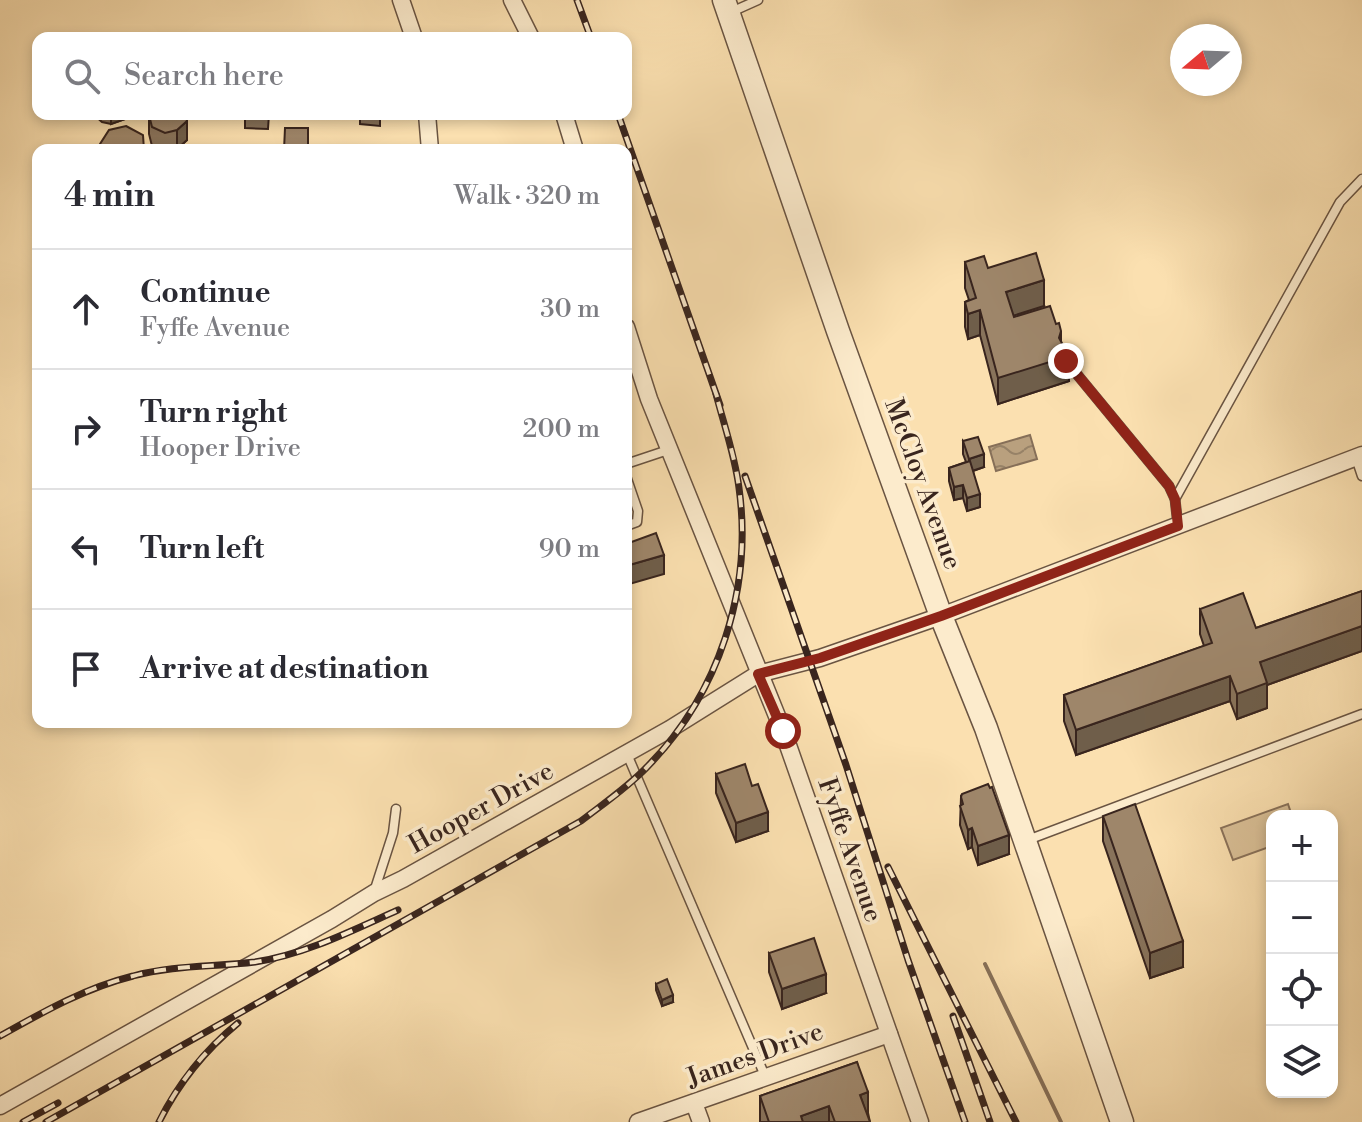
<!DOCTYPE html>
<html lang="en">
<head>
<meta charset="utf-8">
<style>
  :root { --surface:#fff; --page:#f7f7f7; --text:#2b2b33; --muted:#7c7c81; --line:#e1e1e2 }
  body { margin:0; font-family:"Libre Bodoni",serif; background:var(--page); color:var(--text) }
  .controls { position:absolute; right:24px; bottom:24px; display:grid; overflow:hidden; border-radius:16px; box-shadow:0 4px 12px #0003 }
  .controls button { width:72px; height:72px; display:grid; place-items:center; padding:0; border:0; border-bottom:2px solid var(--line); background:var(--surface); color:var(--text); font:40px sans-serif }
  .compass { position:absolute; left:1170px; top:24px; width:72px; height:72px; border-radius:50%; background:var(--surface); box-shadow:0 4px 12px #0003; rotate:251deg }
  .stop { position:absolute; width:24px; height:24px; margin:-18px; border:6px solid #8f2418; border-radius:50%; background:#fff }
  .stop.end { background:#8f2418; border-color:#fff; box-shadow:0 2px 8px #0008 }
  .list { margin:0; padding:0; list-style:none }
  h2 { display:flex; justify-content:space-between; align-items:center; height:104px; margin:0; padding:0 32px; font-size:34px }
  h2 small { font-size:26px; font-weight:400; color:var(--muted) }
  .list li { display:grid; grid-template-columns:52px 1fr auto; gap:24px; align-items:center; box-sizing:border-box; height:120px; padding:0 32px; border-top:2px solid var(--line) }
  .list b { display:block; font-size:30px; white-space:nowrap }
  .list p { margin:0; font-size:26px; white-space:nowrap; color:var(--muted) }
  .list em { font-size:26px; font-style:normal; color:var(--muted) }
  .icon { flex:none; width:44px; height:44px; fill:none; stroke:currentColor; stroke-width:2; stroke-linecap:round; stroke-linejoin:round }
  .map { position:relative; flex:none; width:1362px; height:1122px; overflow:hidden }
  .search { position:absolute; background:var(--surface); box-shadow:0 4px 12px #0003; left:32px; top:32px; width:600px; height:88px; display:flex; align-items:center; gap:20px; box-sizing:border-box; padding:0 28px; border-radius:16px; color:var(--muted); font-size:30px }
  .panel { position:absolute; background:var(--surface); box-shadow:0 4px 12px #0003; left:32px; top:144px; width:600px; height:584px; border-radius:16px }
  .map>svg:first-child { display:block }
</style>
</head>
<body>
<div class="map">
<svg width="1362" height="1122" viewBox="0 0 1362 1122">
  <defs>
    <pattern id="water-waves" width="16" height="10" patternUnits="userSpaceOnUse" patternTransform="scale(2)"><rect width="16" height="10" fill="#b9a07e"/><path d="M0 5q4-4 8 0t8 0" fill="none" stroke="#978267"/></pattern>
  </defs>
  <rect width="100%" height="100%" fill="#fbe0b0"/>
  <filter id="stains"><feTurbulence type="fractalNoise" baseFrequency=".0025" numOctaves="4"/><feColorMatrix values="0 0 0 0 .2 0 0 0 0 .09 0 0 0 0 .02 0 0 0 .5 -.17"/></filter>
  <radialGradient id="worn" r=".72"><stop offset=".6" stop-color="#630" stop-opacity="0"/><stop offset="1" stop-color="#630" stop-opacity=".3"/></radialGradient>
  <path fill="#dac097" stroke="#8a725a" stroke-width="2" d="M1288 804 1292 816H1272V846L1233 860 1221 828Z"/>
  <path fill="url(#water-waves)" stroke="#866f58" stroke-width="2" d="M1030 435 1037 459 996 471 989 447Z"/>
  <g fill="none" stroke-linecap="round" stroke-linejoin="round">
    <path stroke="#866f58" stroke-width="4" d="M985 964 1061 1122"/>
    <g stroke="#6a5442" stroke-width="11">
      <g id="service">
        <path d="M729 13 758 0"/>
        <path d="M1066 361 1169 486 1175 499 1178 526"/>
        <path d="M1356 458 1362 476"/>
        <path d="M626 464 671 449"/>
        <path d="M626 476 638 511 637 522 626 526"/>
        <path d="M1175 499 1340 202 1362 179"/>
        <path d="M627 754 765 1076"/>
        <path d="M1025 841 1362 714"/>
        <path d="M374 892 393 833 396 809"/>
      </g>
    </g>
    <g stroke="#6a5442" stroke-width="19">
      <g id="minor">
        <path d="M401 0 414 38"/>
        <path d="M512 0 531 38"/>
        <path d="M427 114 430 150"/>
        <path d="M564 114 575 150"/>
        <path d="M626 327 649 399 783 731 920 1122"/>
        <path d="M694 1103 701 1122"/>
        <path d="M0 1106 332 919 374 893 403 879 670 729 758 674 820 658 941 616 1362 455"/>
        <path d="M638 1122 889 1034"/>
      </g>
    </g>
    <g stroke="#6a5442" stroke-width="25">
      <path id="tertiary" d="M724 0 838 331 941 616 986 728 1122 1122"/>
    </g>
    <use href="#service" stroke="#fcebcc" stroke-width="8"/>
    <use href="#minor" stroke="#fcebcc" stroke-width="16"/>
    <use href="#tertiary" stroke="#fcebcc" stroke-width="22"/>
    <g stroke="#39251e" stroke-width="7">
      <g id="rail">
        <path d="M577 0 591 38"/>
        <path d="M618 114 720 405"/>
        <path d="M745 476 846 765 908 960 965 1122"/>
        <path d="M888 867 1016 1122"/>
        <path d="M953 1016 990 1122"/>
        <path d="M0 1036C43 1012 85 988 133 976 173 965 214 967 255 962 306 954 351 931 398 910"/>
        <path d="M23 1122 58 1103"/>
        <path d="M46 1122 581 821C603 804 628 787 647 767 719 694 753 589 739 488 735 456 724 425 716 394"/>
        <path d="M159 1122C179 1082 204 1051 238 1023"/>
      </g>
    </g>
    <use href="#rail" stroke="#fcebcc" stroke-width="4" stroke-dasharray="12" stroke-linecap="butt"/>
  </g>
  <g fill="#88735b" stroke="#39251e" stroke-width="2">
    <path d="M93 114H129L128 118 111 124 102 122Z"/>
    <path d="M185 114 187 140 177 149 174 150H161L152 146 149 134V115Z"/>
    <path d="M245 114H269L268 129 245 128Z"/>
    <path d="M360 114H380V126L360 124Z"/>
    <path d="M965 262 988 268 1044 306 1013 315 1014 317 1061 341 1069 381 998 404 980 335 968 339 965 327V302L969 300 965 288Z"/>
    <path d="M963 441 984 467 973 471 980 507 967 511 963 498 954 500 949 481V468L966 462 963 454Z"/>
    <path d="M1362 591V651L1267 685V708L1237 719 1230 701 1076 755 1064 721V695L1204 646 1200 634V609L1256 628Z"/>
    <path d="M716 774 768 831 736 842 716 793Z"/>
    <path d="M961 797 1009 854 978 865 972 847 968 849 960 825Z"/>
    <path d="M1103 816 1183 967 1150 978 1103 841Z"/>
    <path d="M769 953 826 993 782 1009 769 972Z"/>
    <path d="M656 984 673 1002 662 1006 656 990Z"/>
    <path d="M857 1062 870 1122H760V1096Z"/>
  </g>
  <g fill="#6f5e4a" stroke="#39251e" stroke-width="2">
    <path d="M111 114H129L128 118 111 124Z"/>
    <path d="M187 121V140L177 149V130Z"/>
    <path d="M1044 280V306L1006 318V292Z"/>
    <path d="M980 310V335L968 339V314Z"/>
    <path d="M1061 331V356H1069V381L998 404V378L1059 338Z"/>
    <path d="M984 454V467L969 472V459Z"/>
    <path d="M963 485V498L954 500V487Z"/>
    <path d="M980 494V507L967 511V498Z"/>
    <path d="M664 555V574L626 585V566Z"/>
    <path d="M1362 626V651L1267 685V708L1237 719V694L1260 662Z"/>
    <path d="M1230 676V701L1076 755V730Z"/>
    <path d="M629 702V715L626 716V703Z"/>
    <path d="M768 812V831L736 842V823Z"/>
    <path d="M972 828V847L968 849V830Z"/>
    <path d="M1009 835V854L978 865V846Z"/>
    <path d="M1183 941V967L1150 978V953Z"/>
    <path d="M826 974V993L782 1009V989Z"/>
    <path d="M673 995V1002L662 1006V1000Z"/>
    <path d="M868 1092V1118L860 1095Z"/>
    <path d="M829 1106V1122H801V1116Z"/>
  </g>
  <g fill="#9e866a" stroke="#39251e" stroke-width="2">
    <path d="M152 114H185L187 121 177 130 165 133 152 127 149 115Z"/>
    <path d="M245 114H269L268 116 245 115Z"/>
    <path d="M126 126 143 135 144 150H101L100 144 109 130Z"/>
    <path d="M285 128H308V150H284Z"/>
    <path d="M1036 253 1044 280 1006 292 1014 317 1050 306 1056 324 1059 323 1061 331 1059 338 1069 356 998 378 980 310 968 314 965 302 976 298 965 262 984 256 988 268Z"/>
    <path d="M978 437 984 454 969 459 963 441Z"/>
    <path d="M970 461 980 494 967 498 963 485 954 487 949 468Z"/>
    <path d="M656 533 664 555 626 566V544Z"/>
    <path d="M1362 591V626L1260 662 1267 683 1237 694 1230 676 1076 730 1064 695 1212 643 1200 609 1243 593 1256 628Z"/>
    <path d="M745 764 752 786 758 784 768 812 736 823 716 774Z"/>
    <path d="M988 784 990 788 992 787 1009 835 978 846 972 828 968 830 960 806 963 804 961 797 962 794Z"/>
    <path d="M1135 804 1183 941 1150 953 1103 816Z"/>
    <path d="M814 938 826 974 782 989 769 953Z"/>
    <path d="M667 979 673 995 662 1000 656 984Z"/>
    <path d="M857 1062 868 1092 860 1095 870 1122H835L829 1106 801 1116 803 1122H769L760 1096Z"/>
  </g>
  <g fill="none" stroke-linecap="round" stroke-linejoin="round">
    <path stroke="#8f2418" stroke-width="10" d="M783 731 758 674 820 658 941 616 1178 526 1175 499 1169 486 1066 361"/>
  </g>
  <g text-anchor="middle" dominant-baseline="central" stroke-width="7" stroke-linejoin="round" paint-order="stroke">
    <g font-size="26" fill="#39251e" stroke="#fcebcc">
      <text transform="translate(923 484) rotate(70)">McCloy Avenue</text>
      <text transform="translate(481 808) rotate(-29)">Hooper Drive</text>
      <text transform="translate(850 850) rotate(71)">Fyffe Avenue</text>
      <text transform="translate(755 1055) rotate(-20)">James Drive</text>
    </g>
  </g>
  <rect width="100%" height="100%" filter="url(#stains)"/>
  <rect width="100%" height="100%" fill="url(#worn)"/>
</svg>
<div class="controls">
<button>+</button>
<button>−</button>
<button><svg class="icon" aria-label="locate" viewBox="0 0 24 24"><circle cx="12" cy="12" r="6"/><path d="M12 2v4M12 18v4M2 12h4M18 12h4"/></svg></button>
<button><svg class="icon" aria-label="layers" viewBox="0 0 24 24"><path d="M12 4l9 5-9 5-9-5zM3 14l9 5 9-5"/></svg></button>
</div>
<svg class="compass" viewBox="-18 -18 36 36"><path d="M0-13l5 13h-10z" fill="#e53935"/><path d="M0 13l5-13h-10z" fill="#7c7c81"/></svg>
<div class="stop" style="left:783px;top:731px"></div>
<div class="stop end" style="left:1066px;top:361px"></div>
<div class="search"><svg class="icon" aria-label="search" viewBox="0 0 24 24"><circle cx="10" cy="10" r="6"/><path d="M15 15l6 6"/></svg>Search here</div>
<section class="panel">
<h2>4 min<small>Walk · 320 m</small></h2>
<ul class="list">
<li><svg class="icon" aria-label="ahead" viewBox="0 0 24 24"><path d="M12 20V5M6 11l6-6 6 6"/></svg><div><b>Continue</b><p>Fyffe Avenue</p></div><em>30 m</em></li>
<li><svg class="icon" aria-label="right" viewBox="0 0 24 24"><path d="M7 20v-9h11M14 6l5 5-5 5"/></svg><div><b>Turn right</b><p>Hooper Drive</p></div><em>200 m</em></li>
<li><svg class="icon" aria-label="left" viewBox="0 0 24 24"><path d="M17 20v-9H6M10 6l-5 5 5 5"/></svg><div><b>Turn left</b></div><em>90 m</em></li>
<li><svg class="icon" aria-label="arrive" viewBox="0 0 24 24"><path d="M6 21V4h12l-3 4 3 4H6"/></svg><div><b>Arrive at destination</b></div></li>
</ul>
</section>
</div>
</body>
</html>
